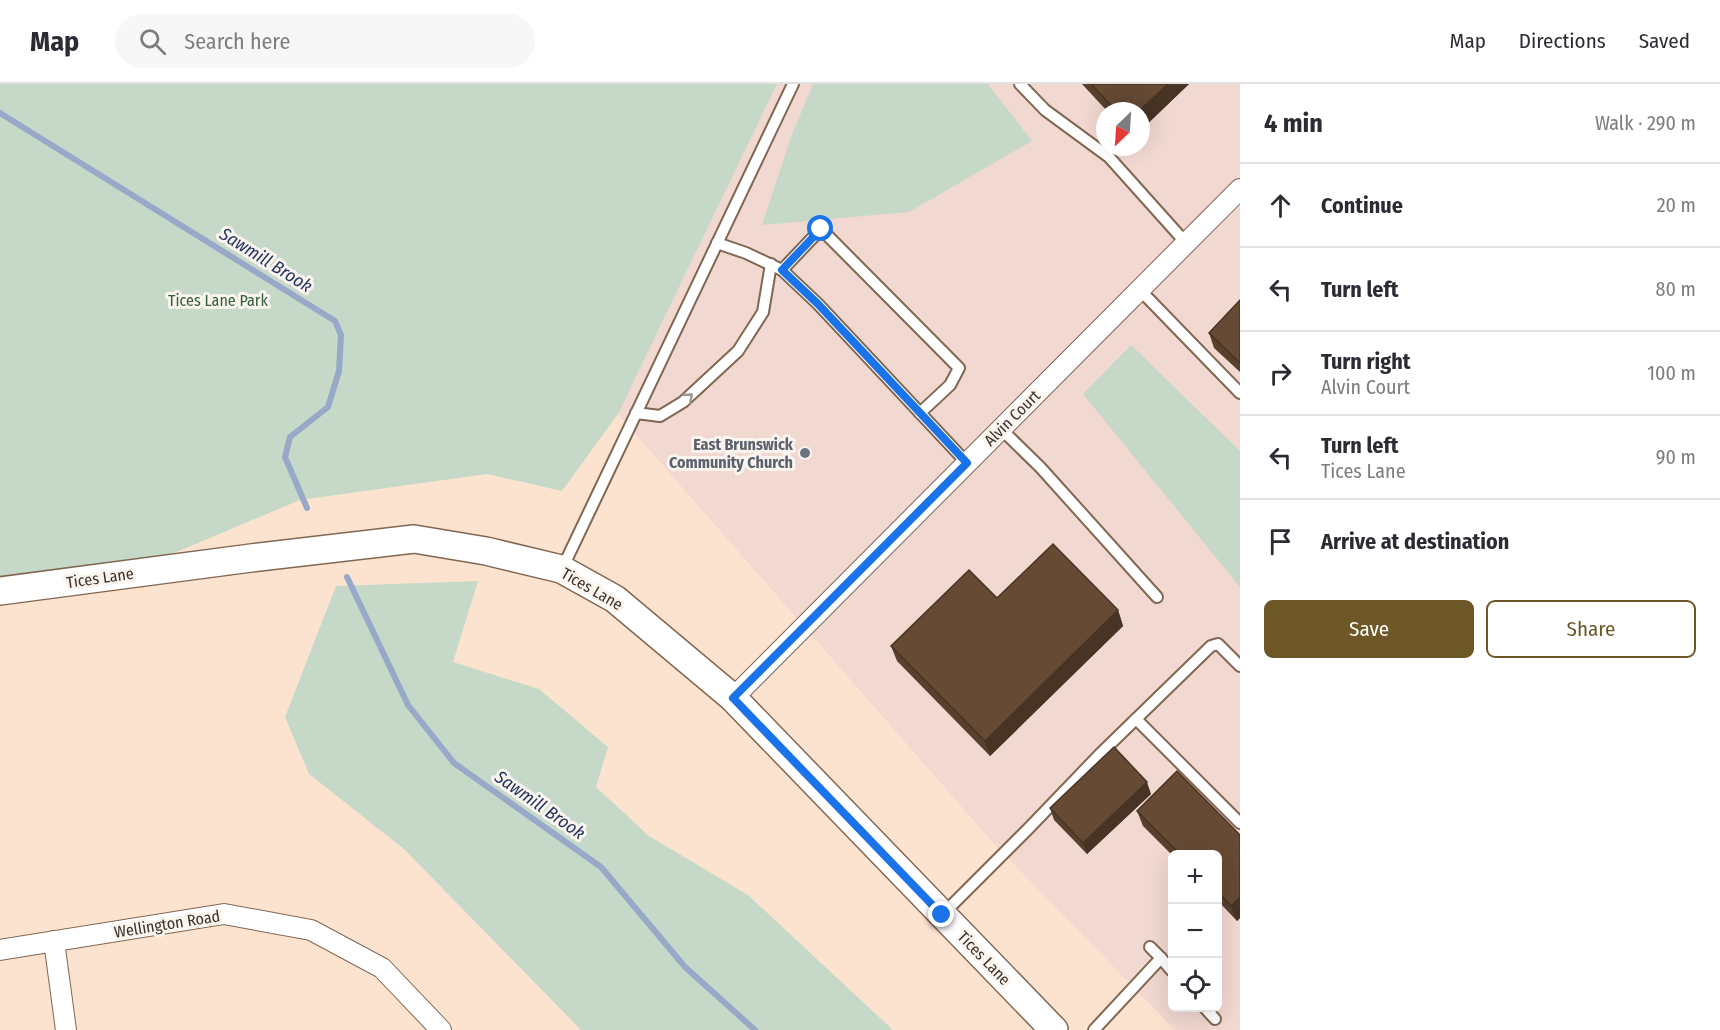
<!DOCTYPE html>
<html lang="en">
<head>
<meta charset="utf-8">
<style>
  :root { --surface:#fff; --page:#f7f7f7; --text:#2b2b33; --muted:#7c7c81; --line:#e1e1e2; --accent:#6d5727 }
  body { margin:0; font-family:"Fira Sans Condensed",sans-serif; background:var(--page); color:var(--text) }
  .controls { position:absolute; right:18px; bottom:18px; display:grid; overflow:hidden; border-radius:9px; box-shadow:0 6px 24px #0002 }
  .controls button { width:54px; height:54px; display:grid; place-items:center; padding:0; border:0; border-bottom:2px solid var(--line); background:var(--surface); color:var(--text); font:30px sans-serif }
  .compass { position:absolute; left:1096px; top:18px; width:54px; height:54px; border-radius:50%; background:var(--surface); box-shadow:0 6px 24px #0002; rotate:205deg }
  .stop { position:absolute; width:18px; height:18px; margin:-14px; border:4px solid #1a73e8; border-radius:50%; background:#fff }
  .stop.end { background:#1a73e8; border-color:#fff; box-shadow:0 2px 6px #0008 }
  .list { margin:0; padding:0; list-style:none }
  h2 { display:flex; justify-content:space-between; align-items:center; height:78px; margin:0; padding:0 24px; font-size:26px }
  h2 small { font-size:20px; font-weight:400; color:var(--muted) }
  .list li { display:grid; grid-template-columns:39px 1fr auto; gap:18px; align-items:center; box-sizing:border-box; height:84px; padding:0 24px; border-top:2px solid var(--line) }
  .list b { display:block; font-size:22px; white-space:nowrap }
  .list p { margin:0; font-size:20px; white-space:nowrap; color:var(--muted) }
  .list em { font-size:20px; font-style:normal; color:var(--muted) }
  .actions { display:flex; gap:12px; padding:18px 24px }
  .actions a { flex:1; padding:14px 0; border:2px solid var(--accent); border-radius:9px; text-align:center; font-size:21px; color:var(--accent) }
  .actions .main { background:var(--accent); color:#fff }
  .icon { flex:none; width:33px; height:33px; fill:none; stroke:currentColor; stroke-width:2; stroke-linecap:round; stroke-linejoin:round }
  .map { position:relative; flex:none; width:1240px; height:946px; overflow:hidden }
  header { display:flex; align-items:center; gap:36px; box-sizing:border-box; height:84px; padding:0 30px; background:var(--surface); border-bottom:2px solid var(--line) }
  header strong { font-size:28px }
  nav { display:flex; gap:33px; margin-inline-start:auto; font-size:21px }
  .search { width:420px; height:54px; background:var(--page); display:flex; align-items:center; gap:15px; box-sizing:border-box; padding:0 21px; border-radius:33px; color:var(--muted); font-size:22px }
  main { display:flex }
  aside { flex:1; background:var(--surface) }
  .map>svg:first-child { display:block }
</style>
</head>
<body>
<header>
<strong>Map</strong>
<div class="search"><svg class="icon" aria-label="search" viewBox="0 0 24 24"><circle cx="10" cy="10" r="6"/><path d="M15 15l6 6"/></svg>Search here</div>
<nav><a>Map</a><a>Directions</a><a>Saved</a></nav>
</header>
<main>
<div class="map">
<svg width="1240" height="946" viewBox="0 0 1240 946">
  <rect width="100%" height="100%" fill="#fce3d0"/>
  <path fill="#f1d8d1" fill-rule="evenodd" d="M777 0H1240V946H1175L996 762 618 330ZM1105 27H1141V63H1105ZM1172 770H1218V924H1172Z"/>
  <g fill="#c6d9c8">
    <path d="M0 0H777L618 330 562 407 487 390 300 416 141 483 0 498Z"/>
    <path d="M813 0H988L1032 57 909 128 762 141 791 53Z"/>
    <path d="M1131 261 1240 367V503L1083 310Z"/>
    <path d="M478 497 453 578 539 605 608 663 596 703 649 752 748 811 893 946H581L404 765 309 690 285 633 336 502Z"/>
  </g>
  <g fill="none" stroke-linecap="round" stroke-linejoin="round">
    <g stroke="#98a8c9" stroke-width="6">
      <path d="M0 29 335 237 341 251 339 287 328 323 290 353 285 373 307 424"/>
      <path d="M347 493 408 621 454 679 601 783 685 883 755 946"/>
    </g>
    <g stroke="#816752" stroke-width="14">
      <g id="lane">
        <path d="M1020 0 1045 26 1109 73 1186 159"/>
        <path d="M717 159 746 169 782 186 818 220 967 379"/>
        <path d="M782 186 821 145 959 284 950 301 920 329"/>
        <path d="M1140 206 1240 309"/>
        <path d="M636 329 660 332 683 318 738 267 763 228 771 180"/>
        <path d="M1001 345 1040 383 1157 513"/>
        <path d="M562 485 793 0"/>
        <path d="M1136 635 1240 739"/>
        <path d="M942 831 1030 743 1101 669 1211 562 1218 560 1240 582"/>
        <path d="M1150 863 1161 874"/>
        <path d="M1205 924 1215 935"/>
        <path d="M1094 946 1161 874 1172 887"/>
      </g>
    </g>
    <g stroke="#816752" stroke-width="22">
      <g id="street">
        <path d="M733 614 1240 105"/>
        <path d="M54 857 66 946"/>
        <path d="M0 866 224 830 311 846 382 884 441 946"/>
      </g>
    </g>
    <g stroke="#816752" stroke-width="30">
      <path id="secondary" d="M0 507 251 474 414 455 486 467 561 485 615 515 733 614 1054 946"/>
    </g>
    <use href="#lane" stroke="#fff" stroke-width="10"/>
    <use href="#street" stroke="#fff" stroke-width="20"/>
    <use href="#secondary" stroke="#fff" stroke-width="27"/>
  </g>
  <g fill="#58402d">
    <path d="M1082 0H1189L1141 46V27H1107Z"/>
    <path d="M1240 216V288L1214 264 1209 249Z"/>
    <path d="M997 514 1118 526 1123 542 990 672 897 577 891 562Z"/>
    <path d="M1151 710 1087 770 1054 736 1050 724Z"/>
    <path d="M1137 727 1240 751V834L1237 837 1218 817V771H1173V772L1143 742Z"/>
  </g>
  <g fill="#473424">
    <path d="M1168 0H1189L1141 46V27H1139Z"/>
    <path d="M1118 526 1123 542 990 672 985 657Z"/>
    <path d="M1147 698 1151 710 1087 770 1083 759Z"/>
    <path d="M1240 813V834L1237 837 1231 822Z"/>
  </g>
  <g fill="#664a34" stroke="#473424" stroke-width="1.5">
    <path d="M1091 0H1168L1139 27H1116Z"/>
    <path d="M1240 216V279L1209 249Z"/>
    <path d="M1053 460 1118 526 985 657 891 562 969 486 997 514Z"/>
    <path d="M1114 663 1147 698 1083 759 1050 724Z"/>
    <path d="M1177 687 1240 751V813L1231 822 1218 808V771H1181L1137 727Z"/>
  </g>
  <defs><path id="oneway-chevron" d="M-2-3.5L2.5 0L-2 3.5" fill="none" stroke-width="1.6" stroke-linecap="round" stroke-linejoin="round" transform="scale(1.5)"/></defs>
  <use stroke="#9e9894" href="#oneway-chevron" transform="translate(689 313) rotate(-41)"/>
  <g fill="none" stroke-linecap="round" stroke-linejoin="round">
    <path stroke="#1a73e8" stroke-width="8" d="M821 145 782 186 818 220 967 379 733 614 942 831"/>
  </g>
  <circle fill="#6b7280" stroke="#faf4ef" stroke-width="2" cx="805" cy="369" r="6"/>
  <g text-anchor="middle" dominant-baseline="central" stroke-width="6" stroke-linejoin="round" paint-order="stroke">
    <g font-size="16" fill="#326039" stroke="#faf4ef">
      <text x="218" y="216">Tices Lane Park</text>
    </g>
    <g font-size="16" fill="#3d3128" stroke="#faf4ef">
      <text transform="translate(1012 334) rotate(-45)">Alvin Court</text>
      <text transform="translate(100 494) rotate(-8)">Tices Lane</text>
      <text transform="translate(592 505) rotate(30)">Tices Lane</text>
      <text transform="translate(167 840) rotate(-9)">Wellington Road</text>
      <text transform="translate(984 874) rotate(46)">Tices Lane</text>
    </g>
    <g font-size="16" font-weight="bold" fill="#5b616d" stroke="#faf4ef" text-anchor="end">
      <text x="793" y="360">East Brunswick<tspan x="793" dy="18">Community Church</tspan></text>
    </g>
    <g font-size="18" font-style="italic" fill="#1e305c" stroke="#faf4ef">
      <text transform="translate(266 176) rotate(32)">Sawmill Brook</text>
      <text transform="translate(540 721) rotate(35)">Sawmill Brook</text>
    </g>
  </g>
</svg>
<div class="controls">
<button>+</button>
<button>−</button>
<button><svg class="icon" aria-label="locate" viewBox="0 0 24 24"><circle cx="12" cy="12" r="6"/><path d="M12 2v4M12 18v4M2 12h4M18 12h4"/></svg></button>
</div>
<svg class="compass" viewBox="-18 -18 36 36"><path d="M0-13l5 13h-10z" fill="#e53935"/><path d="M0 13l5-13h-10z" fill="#7c7c81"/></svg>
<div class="stop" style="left:821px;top:145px"></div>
<div class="stop end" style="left:942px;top:831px"></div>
</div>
<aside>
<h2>4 min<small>Walk · 290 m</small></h2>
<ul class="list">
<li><svg class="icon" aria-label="ahead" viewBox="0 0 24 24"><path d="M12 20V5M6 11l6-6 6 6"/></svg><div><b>Continue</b></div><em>20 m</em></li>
<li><svg class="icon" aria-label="left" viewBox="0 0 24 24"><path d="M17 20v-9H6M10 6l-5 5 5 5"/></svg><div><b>Turn left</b></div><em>80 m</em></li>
<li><svg class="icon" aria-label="right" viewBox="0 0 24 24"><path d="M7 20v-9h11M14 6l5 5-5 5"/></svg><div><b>Turn right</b><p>Alvin Court</p></div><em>100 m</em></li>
<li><svg class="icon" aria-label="left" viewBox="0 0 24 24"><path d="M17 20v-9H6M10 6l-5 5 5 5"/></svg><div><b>Turn left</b><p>Tices Lane</p></div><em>90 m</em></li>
<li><svg class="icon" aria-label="arrive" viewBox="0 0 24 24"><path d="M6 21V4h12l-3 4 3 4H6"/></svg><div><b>Arrive at destination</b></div></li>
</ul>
<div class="actions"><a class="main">Save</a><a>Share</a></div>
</aside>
</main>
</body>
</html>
